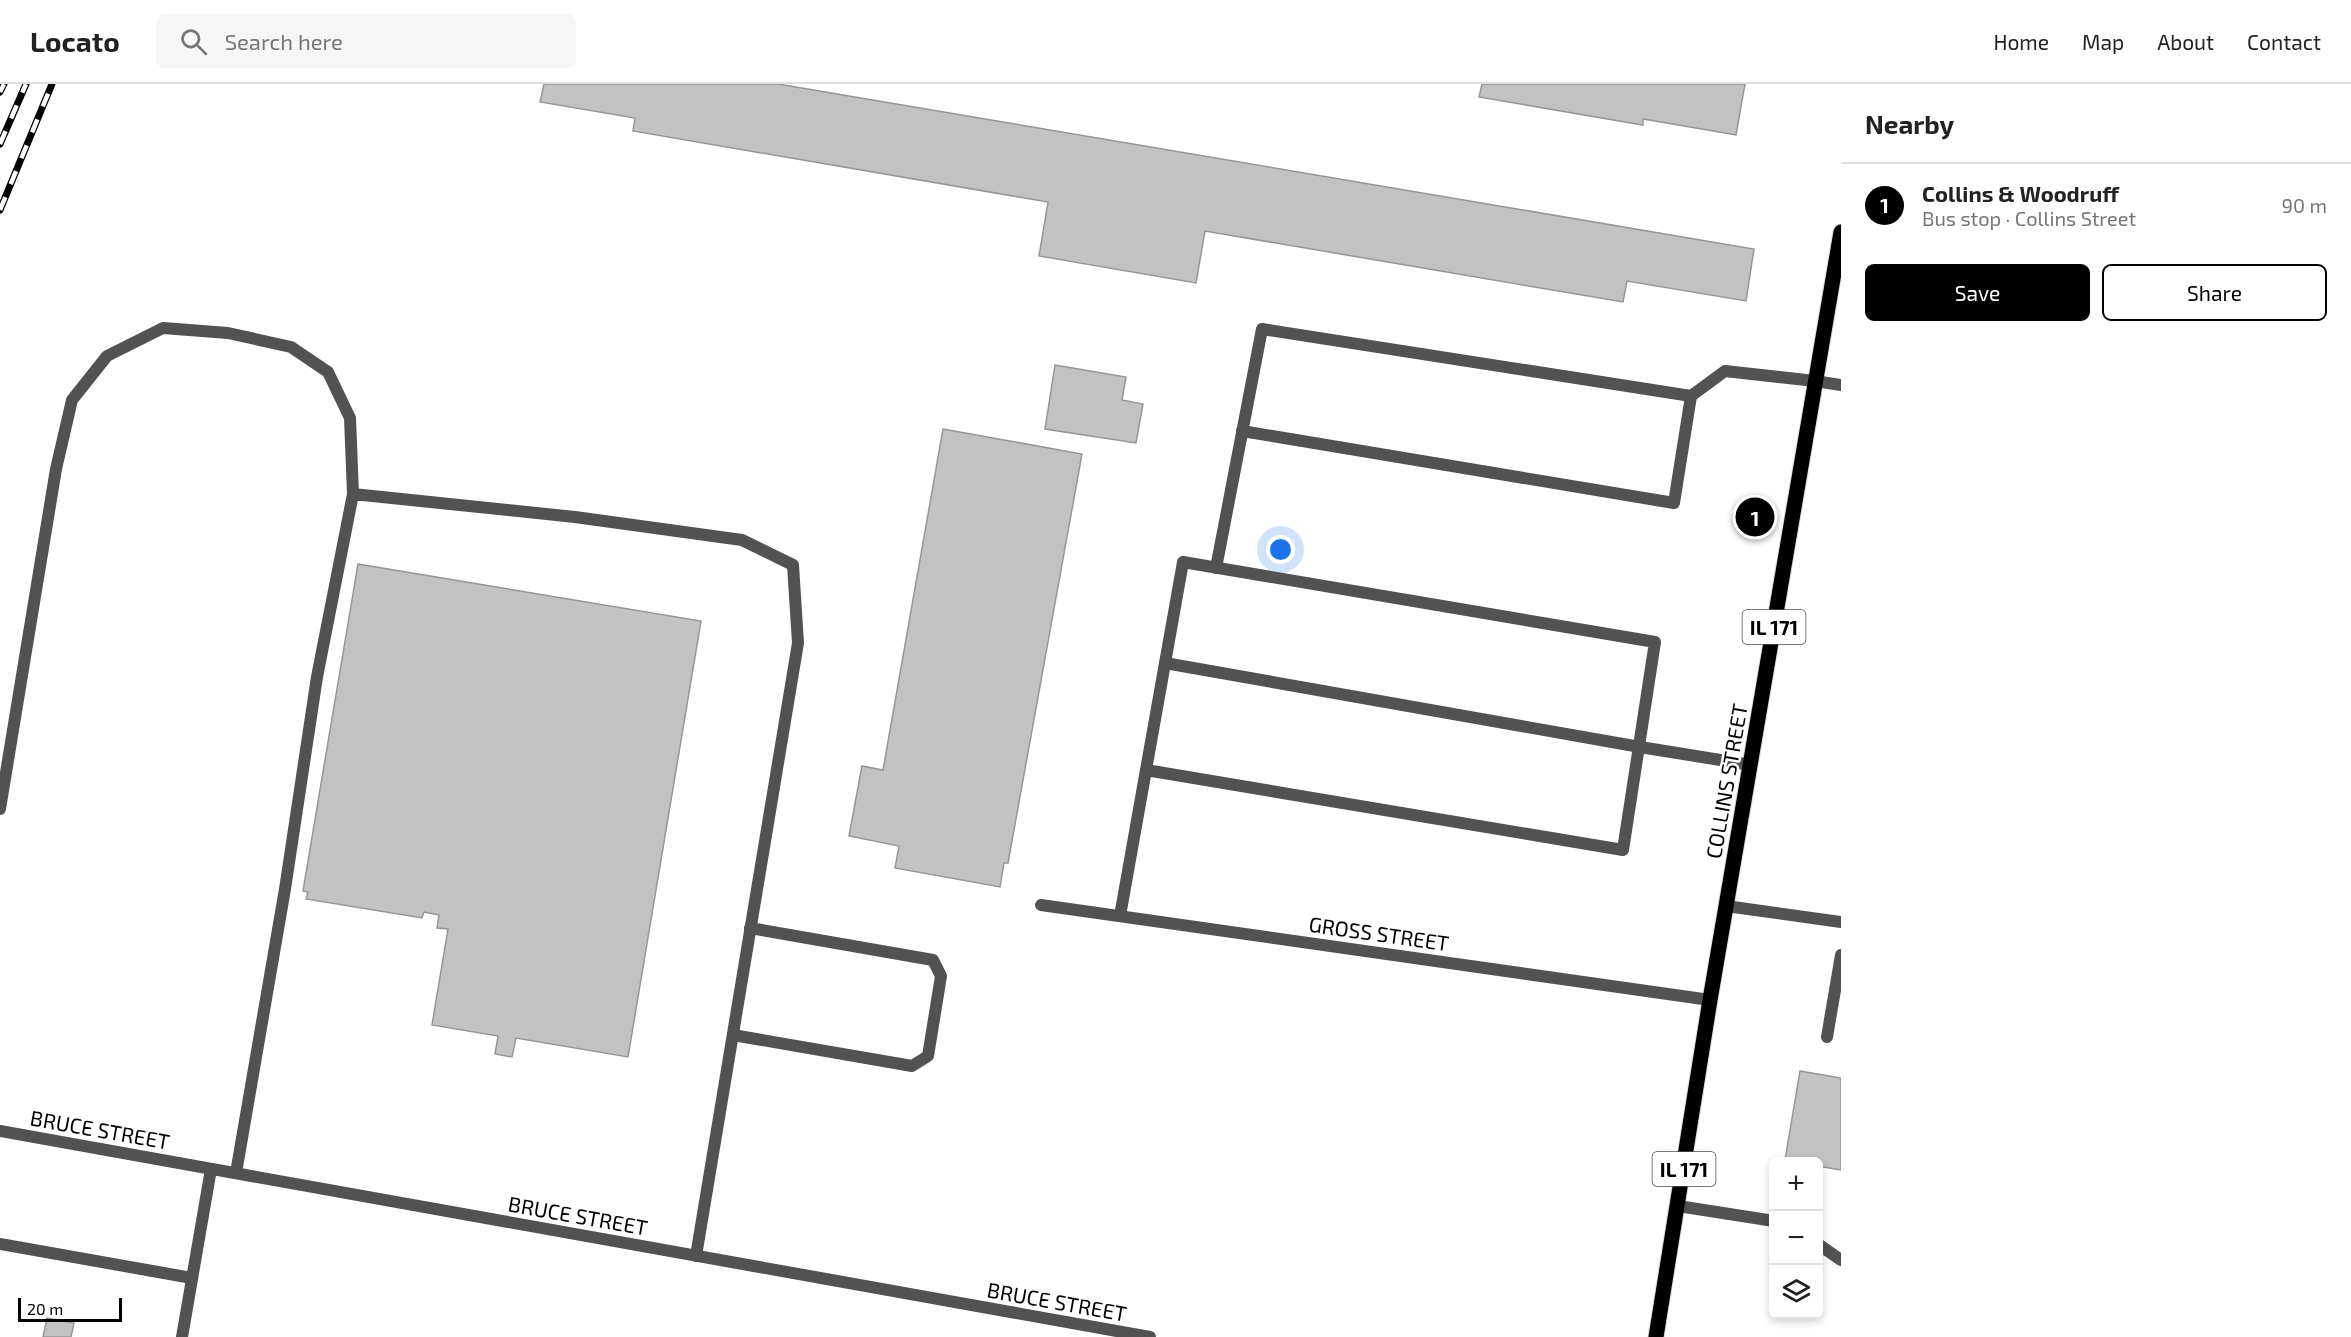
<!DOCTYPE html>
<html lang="en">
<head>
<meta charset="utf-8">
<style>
  :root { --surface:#fff; --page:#f6f6f6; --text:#222; --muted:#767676; --line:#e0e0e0; --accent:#000 }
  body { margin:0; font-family:"Exo 2",sans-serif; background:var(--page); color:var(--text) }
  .controls { position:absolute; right:18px; bottom:18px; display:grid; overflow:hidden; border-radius:9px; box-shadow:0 3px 9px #0003 }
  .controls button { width:54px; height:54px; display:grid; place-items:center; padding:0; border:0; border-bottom:2px solid var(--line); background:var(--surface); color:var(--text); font:30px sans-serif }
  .scale { position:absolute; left:18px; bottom:15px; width:104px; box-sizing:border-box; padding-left:6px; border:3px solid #000; border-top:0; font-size:16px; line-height:21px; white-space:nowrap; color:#000; -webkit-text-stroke:4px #fff; paint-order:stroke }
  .you { position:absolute; left:1281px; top:466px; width:21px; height:21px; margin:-15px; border:4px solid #fff; border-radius:50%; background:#1a73e8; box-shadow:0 0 0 9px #1a73e833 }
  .badge { display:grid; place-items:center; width:39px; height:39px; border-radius:50%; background:var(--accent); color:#fff; font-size:20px; font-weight:700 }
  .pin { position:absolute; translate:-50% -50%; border:3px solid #fff; box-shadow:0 2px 6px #0006 }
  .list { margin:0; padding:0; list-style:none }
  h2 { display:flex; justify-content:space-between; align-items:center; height:78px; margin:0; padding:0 24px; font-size:26px }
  h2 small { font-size:20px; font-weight:400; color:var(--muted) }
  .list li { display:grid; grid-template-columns:39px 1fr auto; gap:18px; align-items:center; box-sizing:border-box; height:84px; padding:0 24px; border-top:2px solid var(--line) }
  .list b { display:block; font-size:22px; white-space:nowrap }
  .list p { margin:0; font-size:20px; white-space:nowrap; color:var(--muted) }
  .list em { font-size:20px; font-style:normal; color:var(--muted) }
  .actions { display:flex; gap:12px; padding:18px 24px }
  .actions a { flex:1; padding:14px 0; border:2px solid var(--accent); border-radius:9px; text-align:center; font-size:21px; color:var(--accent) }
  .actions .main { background:var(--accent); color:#fff }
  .icon { flex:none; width:33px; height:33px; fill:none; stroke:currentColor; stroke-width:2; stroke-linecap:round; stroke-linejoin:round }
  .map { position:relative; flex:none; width:1841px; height:1253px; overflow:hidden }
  header { display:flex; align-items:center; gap:36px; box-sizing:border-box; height:84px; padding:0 30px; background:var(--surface); border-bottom:2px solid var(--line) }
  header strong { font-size:28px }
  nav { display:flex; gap:33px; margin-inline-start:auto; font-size:21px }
  .search { width:420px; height:54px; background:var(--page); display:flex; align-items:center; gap:15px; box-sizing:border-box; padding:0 21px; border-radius:9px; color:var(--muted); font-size:22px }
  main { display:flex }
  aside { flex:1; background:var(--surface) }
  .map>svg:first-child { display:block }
</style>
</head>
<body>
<header>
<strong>Locato</strong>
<div class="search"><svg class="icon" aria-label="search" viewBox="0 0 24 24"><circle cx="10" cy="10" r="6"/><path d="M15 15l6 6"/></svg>Search here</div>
<nav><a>Home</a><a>Map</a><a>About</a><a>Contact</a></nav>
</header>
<main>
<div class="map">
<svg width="1841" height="1253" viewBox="0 0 1841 1253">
  <rect width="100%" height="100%" fill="#fff"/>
  <g fill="#c2c2c2" stroke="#969696" stroke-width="1.5">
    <path d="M544 0H778L1754 165 1746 217 1627 197 1623 218 1205 147 1196 199 1039 172 1048 118 633 47 635 34 540 18Z"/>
    <path d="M1482 0H1745L1736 51 1643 35V41L1479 13Z"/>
    <path d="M1055 281 1126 293 1122 316 1143 320 1136 359 1045 345Z"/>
    <path d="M943 345 1082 370 1008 779H1004L1000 803 895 784 899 762 849 752 862 682 883 686Z"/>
    <path d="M358 480 701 537 628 973 516 954 512 973 495 970 498 952 432 941 448 845 437 844 439 831 424 828 422 834 306 815 308 808 303 807Z"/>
    <path d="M1800 987 1841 994V1086L1818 1082V1078L1785 1076Z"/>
    <path d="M47 1234 74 1239 71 1253H43Z"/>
  </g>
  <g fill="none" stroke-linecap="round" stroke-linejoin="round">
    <g stroke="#dbdbdb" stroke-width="17">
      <path id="primary" d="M1656 1253 1710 916 1841 148"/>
    </g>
    <g stroke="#525252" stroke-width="12">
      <path d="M1242 347 1674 419 1691 312"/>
      <path d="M1216 484 1262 245 1691 312 1725 287 1815 297"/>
      <path d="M1165 579 1640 663 1751 681"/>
      <path d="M0 725 56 385 72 316 107 272 163 244 228 249 291 263 328 288 350 334 353 410"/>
      <path d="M1726 822 1841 838"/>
      <path d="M1120 832 1183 478 1655 558 1623 766 1146 686"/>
      <path d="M733 951 912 982 928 972 941 892 933 876 750 844"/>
      <path d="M1827 953 1841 871"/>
      <path d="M236 1089 285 805 317 593 353 410 575 433 742 456 793 481 798 559 696 1172"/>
      <path d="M1678 1122 1774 1137"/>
      <path d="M0 1160 192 1194"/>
      <path d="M1818 1160 1841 1176"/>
      <path d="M182 1253 211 1085"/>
    </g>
    <g stroke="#525252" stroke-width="12">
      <path d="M1815 297 1841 301"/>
      <path d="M1041 821 1710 916"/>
      <path d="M0 1047 1150 1253"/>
    </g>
    <use href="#primary" stroke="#000" stroke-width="15"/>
    <g stroke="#000" stroke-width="7">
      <g id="rail">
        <path d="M0 8 4 0"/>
        <path d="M0 60 26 0"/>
        <path d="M0 126 52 0"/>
      </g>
    </g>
    <use href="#rail" stroke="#fff" stroke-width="4.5" stroke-dasharray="14" stroke-linecap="butt"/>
  </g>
  <g text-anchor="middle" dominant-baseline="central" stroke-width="5" stroke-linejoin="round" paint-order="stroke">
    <g fill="#fff" stroke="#4c4c4c" stroke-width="1.5">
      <rect x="1742.5" y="526" width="63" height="34" rx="4.5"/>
      <rect x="1652.5" y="1068" width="63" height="34" rx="4.5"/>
    </g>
    <g font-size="20" font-weight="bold" fill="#000">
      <text x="1774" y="543">IL 171</text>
      <text x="1684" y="1085">IL 171</text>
    </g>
    <g font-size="21" fill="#000" stroke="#fff">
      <text transform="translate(1726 697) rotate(-80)">COLLINS STREET</text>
      <text transform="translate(1379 849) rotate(8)">GROSS STREET</text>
      <text transform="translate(100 1045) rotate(10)">BRUCE STREET</text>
      <text transform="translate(578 1131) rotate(10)">BRUCE STREET</text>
      <text transform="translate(1057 1217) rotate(10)">BRUCE STREET</text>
    </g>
  </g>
</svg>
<div class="controls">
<button>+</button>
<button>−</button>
<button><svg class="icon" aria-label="layers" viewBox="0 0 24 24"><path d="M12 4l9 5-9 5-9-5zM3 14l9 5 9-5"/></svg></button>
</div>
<div class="scale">20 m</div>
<div class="you"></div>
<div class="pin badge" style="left:1755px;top:433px">1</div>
</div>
<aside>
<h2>Nearby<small></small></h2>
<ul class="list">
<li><span class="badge">1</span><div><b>Collins &amp; Woodruff</b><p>Bus stop · Collins Street</p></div><em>90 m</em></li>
</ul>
<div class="actions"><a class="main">Save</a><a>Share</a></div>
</aside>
</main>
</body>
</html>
